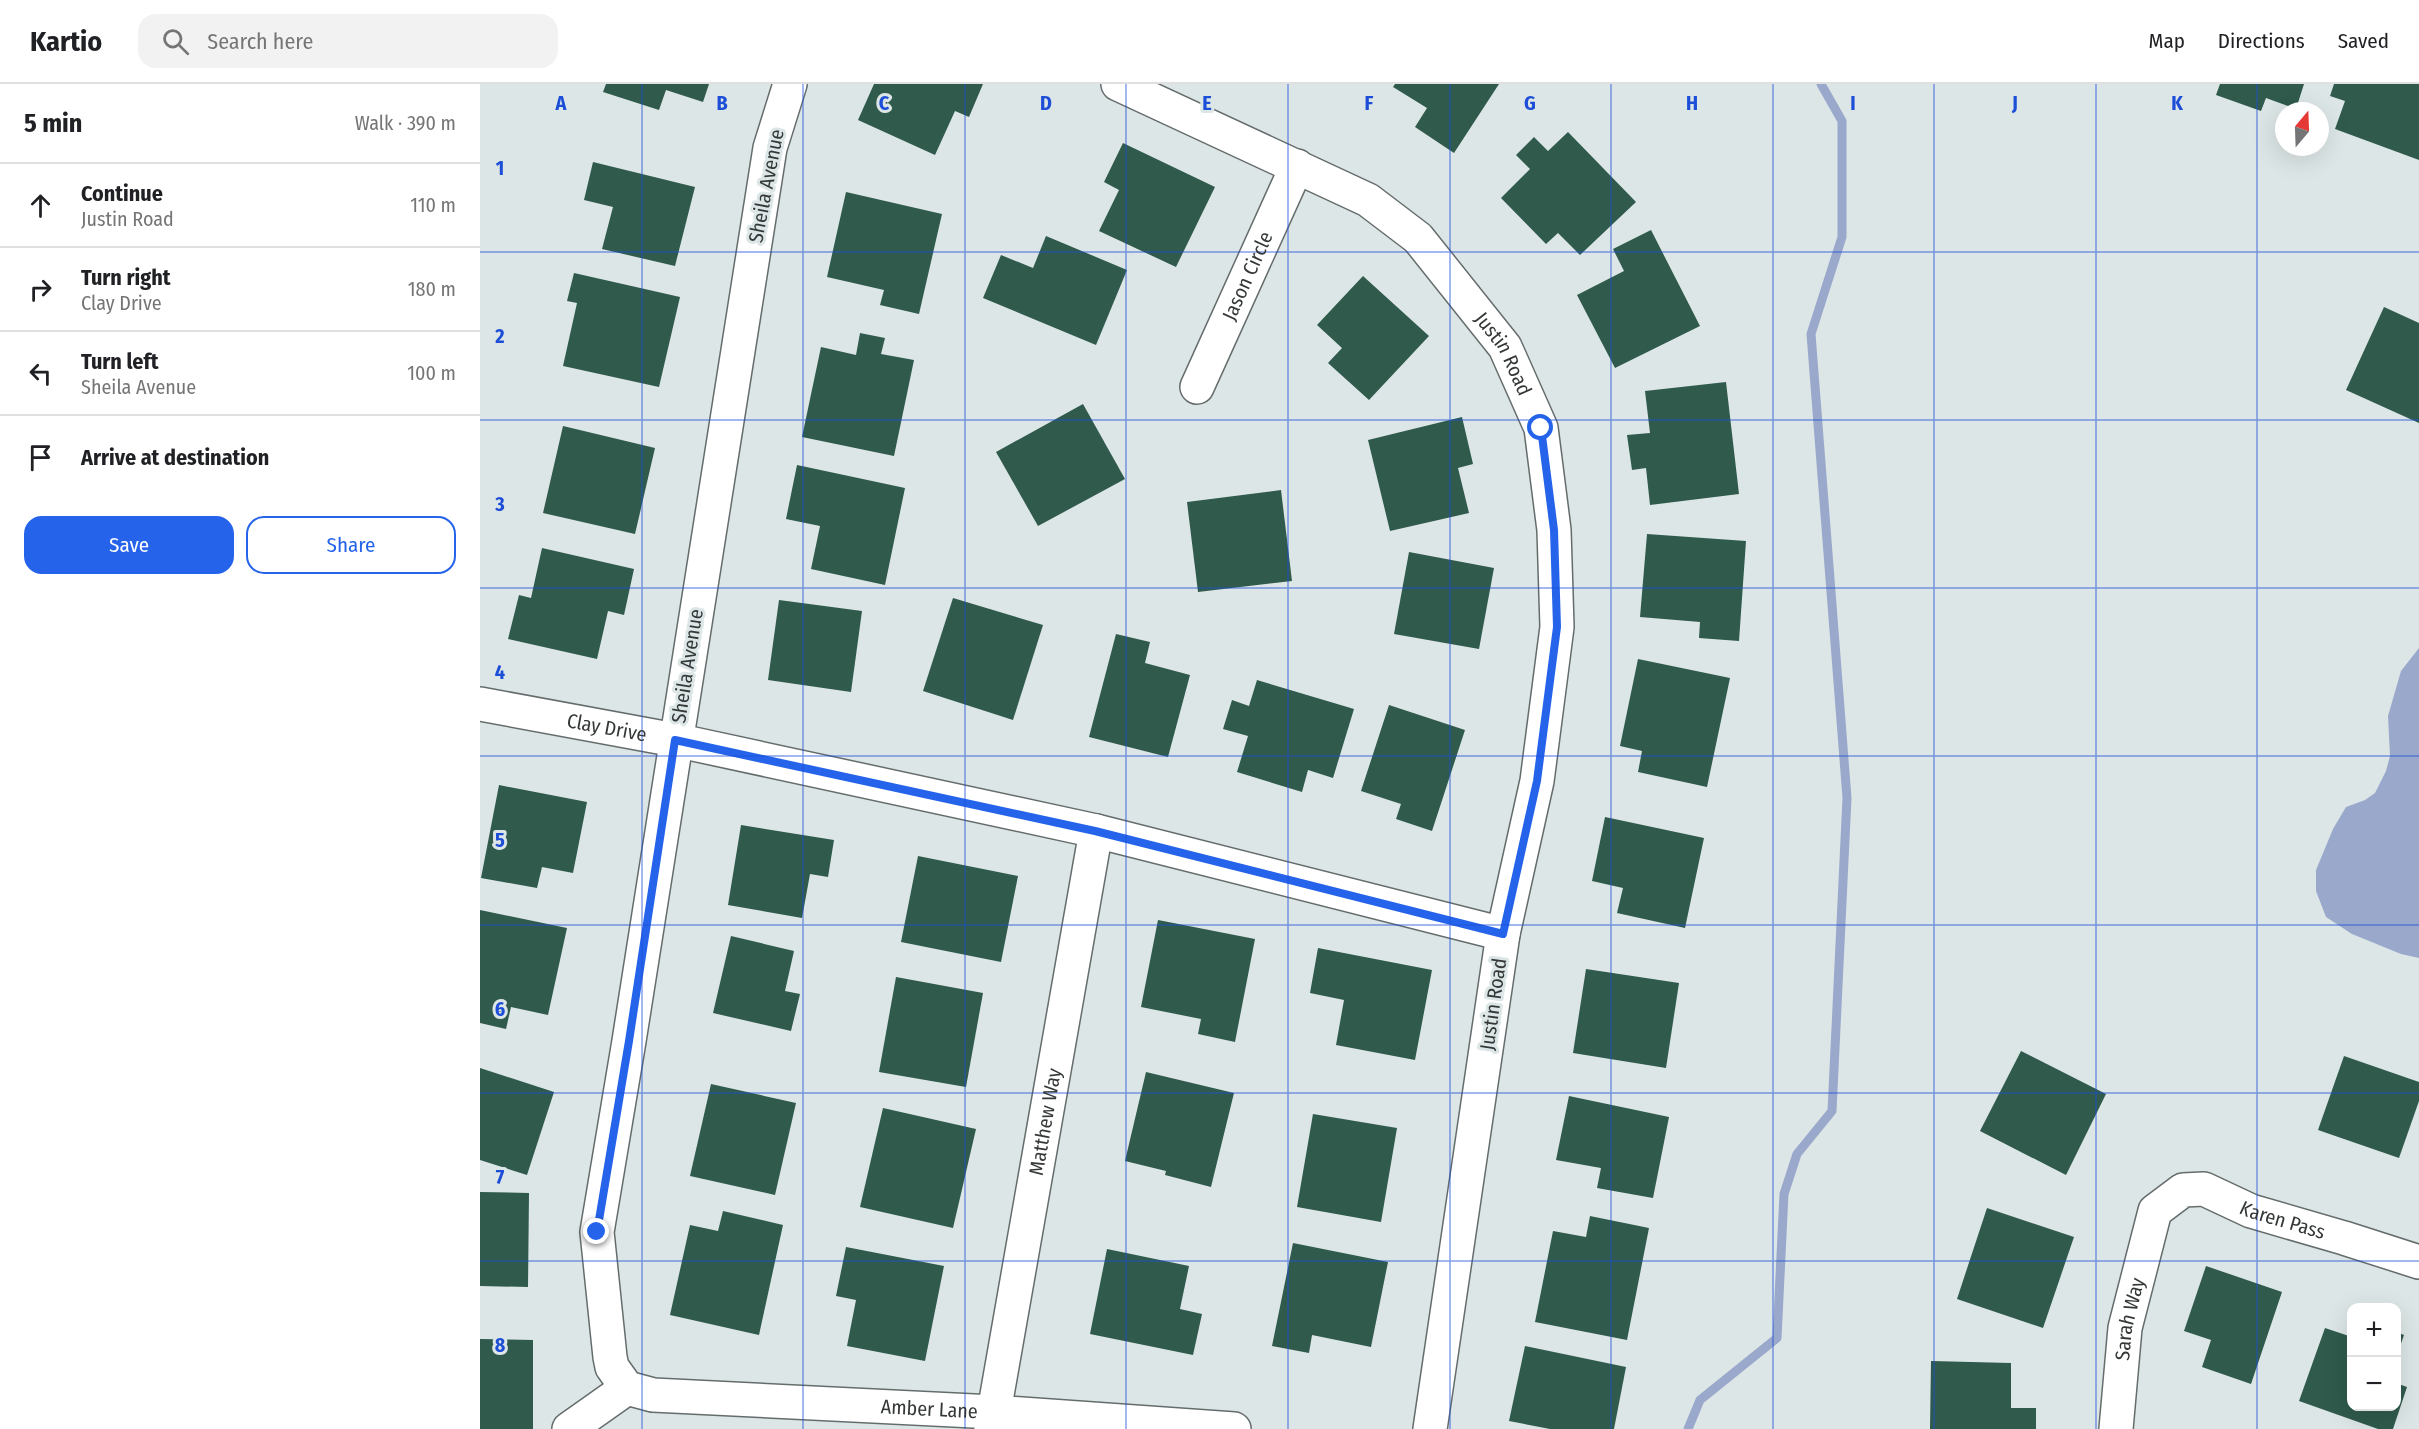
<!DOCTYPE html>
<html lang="en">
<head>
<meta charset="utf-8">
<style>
  :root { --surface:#fff; --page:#f2f2f2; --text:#202124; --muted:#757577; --line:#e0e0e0; --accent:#2563eb }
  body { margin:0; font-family:"Fira Sans Condensed",sans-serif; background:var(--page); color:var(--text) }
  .controls { position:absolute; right:18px; bottom:18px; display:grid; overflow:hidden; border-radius:12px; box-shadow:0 6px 24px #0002 }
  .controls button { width:54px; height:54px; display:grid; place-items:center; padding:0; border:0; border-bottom:2px solid var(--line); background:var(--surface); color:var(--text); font:30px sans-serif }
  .compass { position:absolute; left:1795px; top:18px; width:54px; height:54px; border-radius:50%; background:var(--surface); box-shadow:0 6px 24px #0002; rotate:19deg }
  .stop { position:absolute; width:18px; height:18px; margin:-14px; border:4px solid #2563eb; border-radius:50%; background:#fff }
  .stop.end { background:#2563eb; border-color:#fff; box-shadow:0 2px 6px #0008 }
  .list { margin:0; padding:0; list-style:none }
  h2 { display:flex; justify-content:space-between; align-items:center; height:78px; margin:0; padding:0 24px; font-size:26px }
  h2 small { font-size:20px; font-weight:400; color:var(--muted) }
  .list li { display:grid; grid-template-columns:39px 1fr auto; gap:18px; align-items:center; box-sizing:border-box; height:84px; padding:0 24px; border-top:2px solid var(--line) }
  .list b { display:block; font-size:22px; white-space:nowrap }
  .list p { margin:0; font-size:20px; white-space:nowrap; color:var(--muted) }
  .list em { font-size:20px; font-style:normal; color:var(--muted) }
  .actions { display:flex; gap:12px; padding:18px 24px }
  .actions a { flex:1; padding:14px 0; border:2px solid var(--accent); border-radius:18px; text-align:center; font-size:21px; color:var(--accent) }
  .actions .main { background:var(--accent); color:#fff }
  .icon { flex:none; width:33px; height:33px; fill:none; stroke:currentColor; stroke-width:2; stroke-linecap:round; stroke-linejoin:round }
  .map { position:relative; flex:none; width:1939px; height:1345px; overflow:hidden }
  header { display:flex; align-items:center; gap:36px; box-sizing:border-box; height:84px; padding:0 30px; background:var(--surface); border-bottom:2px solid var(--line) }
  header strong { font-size:28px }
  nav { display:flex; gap:33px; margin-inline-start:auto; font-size:21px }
  .search { width:420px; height:54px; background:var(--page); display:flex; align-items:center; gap:15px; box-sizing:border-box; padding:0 21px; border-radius:18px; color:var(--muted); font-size:22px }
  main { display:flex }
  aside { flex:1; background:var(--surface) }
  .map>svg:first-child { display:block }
</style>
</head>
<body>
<header>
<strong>Kartio</strong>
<div class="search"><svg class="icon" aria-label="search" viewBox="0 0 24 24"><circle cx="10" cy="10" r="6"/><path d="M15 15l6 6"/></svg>Search here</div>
<nav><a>Map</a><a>Directions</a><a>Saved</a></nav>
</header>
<main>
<aside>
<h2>5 min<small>Walk · 390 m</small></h2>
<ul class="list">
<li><svg class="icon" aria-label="ahead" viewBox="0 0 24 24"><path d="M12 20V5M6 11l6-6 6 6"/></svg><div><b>Continue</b><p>Justin Road</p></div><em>110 m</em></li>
<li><svg class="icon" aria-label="right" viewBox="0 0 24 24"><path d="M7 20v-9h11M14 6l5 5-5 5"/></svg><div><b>Turn right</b><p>Clay Drive</p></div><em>180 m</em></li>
<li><svg class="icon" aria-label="left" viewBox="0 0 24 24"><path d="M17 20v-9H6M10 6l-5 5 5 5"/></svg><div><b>Turn left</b><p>Sheila Avenue</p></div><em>100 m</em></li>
<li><svg class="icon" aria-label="arrive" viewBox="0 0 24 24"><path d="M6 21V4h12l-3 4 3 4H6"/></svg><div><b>Arrive at destination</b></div></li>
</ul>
<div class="actions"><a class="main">Save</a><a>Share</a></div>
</aside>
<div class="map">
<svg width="1939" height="1345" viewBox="0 0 1939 1345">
  <rect width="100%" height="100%" fill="#dde6e6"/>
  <path fill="#9aa8cb" d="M1939 564V874L1921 870 1872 850 1846 833 1836 807V786L1853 745 1866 723 1885 716 1895 709 1906 687 1910 672 1908 632 1921 587Z"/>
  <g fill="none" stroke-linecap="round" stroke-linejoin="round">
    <path stroke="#9aa8cb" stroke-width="9" d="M1208 1345 1220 1316 1297 1254 1304 1110 1317 1070 1352 1027 1367 714 1331 250 1362 153V37L1341 0"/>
  </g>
  <g fill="#2f5a4c">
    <path d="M126 0H229L223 18 186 6 179 26 123 8Z"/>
    <path d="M394 0H503L489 33 475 27 455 71 378 36Z"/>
    <path d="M915 0H1019L974 69 935 43 947 24 913 3Z"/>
    <path d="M1740 0H1824L1816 25 1786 14 1781 27 1736 11Z"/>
    <path d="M1854 0H1939V76L1855 45 1865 17 1850 12Z"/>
    <path d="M1088 48 1156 118 1100 171 1078 149 1066 160 1021 114 1050 85 1036 71 1054 53 1068 67Z"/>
    <path d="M643 59 735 103 696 183 619 147 639 106 624 98Z"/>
    <path d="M113 78 215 103 195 182 122 165 133 123 104 116Z"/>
    <path d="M366 108 462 130 439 230 400 221 404 206 347 193Z"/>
    <path d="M1171 146 1220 242 1135 284 1097 211 1144 187 1133 165Z"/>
    <path d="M566 152 647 186 616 261 503 214 521 171 553 184Z"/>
    <path d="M94 189 200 213 179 303 83 282 97 219 87 217Z"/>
    <path d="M883 192 949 252 889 316 848 279 862 264 837 241Z"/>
    <path d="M1904 223 1939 239V339L1866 306Z"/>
    <path d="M380 249 405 254 401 270 434 276 414 372 322 353 341 263 376 271Z"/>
    <path d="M1246 298 1259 410 1170 421 1166 384 1152 386 1147 351 1170 349 1165 307Z"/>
    <path d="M603 320 645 395 558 442 516 368Z"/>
    <path d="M982 333 993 380 978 384 989 429 910 447 888 356Z"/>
    <path d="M83 342 175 364 155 450 63 429Z"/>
    <path d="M317 381 425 404 405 501 331 485 340 442 306 435Z"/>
    <path d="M801 406 812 497 718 508 707 418Z"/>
    <path d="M1167 450 1266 457 1259 557 1219 554 1220 538 1160 533Z"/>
    <path d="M62 464 154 485 144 531 128 527 117 575 28 555 39 511 51 514Z"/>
    <path d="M929 468 1014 484 999 565 914 550Z"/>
    <path d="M473 514 563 541 533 636 443 607Z"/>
    <path d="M299 516 382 527 371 608 288 596Z"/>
    <path d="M636 550 670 558 665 579 710 591 688 673 609 653Z"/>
    <path d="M1158 575 1250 594 1227 703 1158 688 1162 667 1140 662Z"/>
    <path d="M777 596 874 625 853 694 828 686 822 708 757 688 768 652 743 645 752 616 769 622Z"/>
    <path d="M909 621 985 646 952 747 916 735 921 720 881 707Z"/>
    <path d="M19 701 107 718 93 789 62 783 57 804 1 794Z"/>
    <path d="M1125 733 1224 754 1205 844 1137 829 1143 804 1112 797Z"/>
    <path d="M261 741 354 756 348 793 330 790 322 834 248 821Z"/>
    <path d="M438 772 538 792 521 878 421 858Z"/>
    <path d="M0 826 87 844 68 931 31 923 26 945 0 939Z"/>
    <path d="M678 836 775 855 755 958 718 950 721 935 661 923Z"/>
    <path d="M251 852 314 867 305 907 320 910 311 947 233 929Z"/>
    <path d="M838 864 952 886 935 976 856 961 864 916 830 909Z"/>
    <path d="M1106 885 1199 899 1186 984 1093 969Z"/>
    <path d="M416 893 503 909 486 1003 399 988Z"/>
    <path d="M1541 967 1626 1010 1586 1091 1500 1047Z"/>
    <path d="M1864 972 1939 998V1017L1919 1074 1838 1046Z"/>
    <path d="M0 984 74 1008 47 1091 0 1076Z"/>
    <path d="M666 988 754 1009 731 1103 685 1091 686 1087 645 1077Z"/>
    <path d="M231 1000 316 1019 295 1111 210 1092Z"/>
    <path d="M1089 1012 1189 1033 1173 1114 1117 1104 1121 1084 1076 1076Z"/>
    <path d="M403 1024 496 1045 473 1144 380 1123Z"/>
    <path d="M833 1030 917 1044 901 1138 817 1123Z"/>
    <path d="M0 1108 49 1109 48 1203 0 1202Z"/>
    <path d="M1507 1124 1594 1153 1563 1244 1477 1215Z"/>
    <path d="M243 1127 303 1141 279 1251 190 1231 210 1141 238 1147Z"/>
    <path d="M1110 1132 1169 1144 1147 1256 1055 1238 1073 1147 1106 1153Z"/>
    <path d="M813 1159 908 1178 891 1263 832 1251 829 1269 792 1262Z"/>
    <path d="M366 1163 464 1182 445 1277 367 1262 376 1216 356 1212Z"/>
    <path d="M627 1165 709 1182 700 1225 722 1230 713 1271 610 1250Z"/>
    <path d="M1726 1182 1802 1208 1771 1300 1722 1283 1731 1256 1704 1247Z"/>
    <path d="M1845 1244 1872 1253V1322H1916V1299L1927 1303 1913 1345H1898L1819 1317Z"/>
    <path d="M1916 1248 1924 1251 1917 1271H1916Z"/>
    <path d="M0 1255 53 1256V1345H0Z"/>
    <path d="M1045 1262 1146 1283 1134 1345H1070L1029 1337Z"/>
    <path d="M1451 1277 1531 1279V1324H1556V1345H1450Z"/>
  </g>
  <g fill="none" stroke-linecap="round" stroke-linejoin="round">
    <g stroke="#656c6c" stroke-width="36">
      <g id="minor">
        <path id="s1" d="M310 0 290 64 149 957 117 1148 130 1273 132 1283 147 1304 173 1311 514 1328 754 1345"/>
        <path id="s2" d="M638 0 888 116 938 154 1025 263 1061 344 1074 446 1077 543 1057 697 1023 850 950 1345"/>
        <path id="s3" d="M717 303 817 82"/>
        <path id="s4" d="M0 620 195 656 616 747 1023 850"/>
        <path d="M89 1345 147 1304"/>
        <path id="s5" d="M511 1345 616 747"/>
        <path id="s6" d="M1636 1345 1645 1244 1675 1127 1703 1106 1724 1105 1771 1127 1864 1154 1939 1178"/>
      </g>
    </g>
    <use href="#minor" stroke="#fff" stroke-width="33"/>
  </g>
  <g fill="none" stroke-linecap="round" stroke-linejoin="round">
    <path stroke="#2563eb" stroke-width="8" d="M117 1148 149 957 195 656 615 747 1023 850 1057 697 1077 543 1074 446 1061 344"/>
  </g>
  <path fill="none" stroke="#1d4ed8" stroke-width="1.5" stroke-opacity="0.55" d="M162 0V1345M323 0V1345M485 0V1345M646 0V1345M808 0V1345M970 0V1345M1131 0V1345M1293 0V1345M1454 0V1345M1616 0V1345M1777 0V1345M0 168H1939M0 336H1939M0 504H1939M0 672H1939M0 841H1939M0 1009H1939M0 1177H1939"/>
  <g text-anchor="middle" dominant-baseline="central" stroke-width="6" stroke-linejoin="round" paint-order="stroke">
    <g font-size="20" fill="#353838" stroke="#dde6e6">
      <text transform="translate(286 102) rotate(-79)">Sheila Avenue</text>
      <text stroke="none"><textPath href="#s3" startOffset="122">Jason Circle</textPath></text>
      <text stroke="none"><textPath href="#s2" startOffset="483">Justin Road</textPath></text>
      <text transform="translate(207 582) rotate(-81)">Sheila Avenue</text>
      <text stroke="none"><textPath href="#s4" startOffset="129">Clay Drive</textPath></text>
      <text transform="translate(1013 920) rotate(-82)">Justin Road</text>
      <text stroke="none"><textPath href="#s5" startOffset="312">Matthew Way</textPath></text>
      <text stroke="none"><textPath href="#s6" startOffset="363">Karen Pass</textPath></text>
      <text stroke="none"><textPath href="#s6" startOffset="111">Sarah Way</textPath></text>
      <text stroke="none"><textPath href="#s1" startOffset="1630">Amber Lane</textPath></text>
    </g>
  </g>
  <g font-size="20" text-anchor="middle" font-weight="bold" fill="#1d4ed8" stroke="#dde6e6" stroke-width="6" stroke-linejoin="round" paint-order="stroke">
    <text x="81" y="26">A</text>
    <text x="242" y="26">B</text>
    <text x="404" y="26">C</text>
    <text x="566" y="26">D</text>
    <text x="727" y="26">E</text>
    <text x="889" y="26">F</text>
    <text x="1050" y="26">G</text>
    <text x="1212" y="26">H</text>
    <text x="1373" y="26">I</text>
    <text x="1535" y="26">J</text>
    <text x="1697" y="26">K</text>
    <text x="20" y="91">1</text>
    <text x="20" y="259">2</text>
    <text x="20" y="427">3</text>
    <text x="20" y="595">4</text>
    <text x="20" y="763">5</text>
    <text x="20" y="932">6</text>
    <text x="20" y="1100">7</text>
    <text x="20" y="1268">8</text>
  </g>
</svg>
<div class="controls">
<button>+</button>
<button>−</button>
</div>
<svg class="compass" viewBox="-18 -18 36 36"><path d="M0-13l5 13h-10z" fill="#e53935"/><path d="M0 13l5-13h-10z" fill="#757577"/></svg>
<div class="stop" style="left:1061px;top:344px"></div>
<div class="stop end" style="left:117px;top:1148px"></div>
</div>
</main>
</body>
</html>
